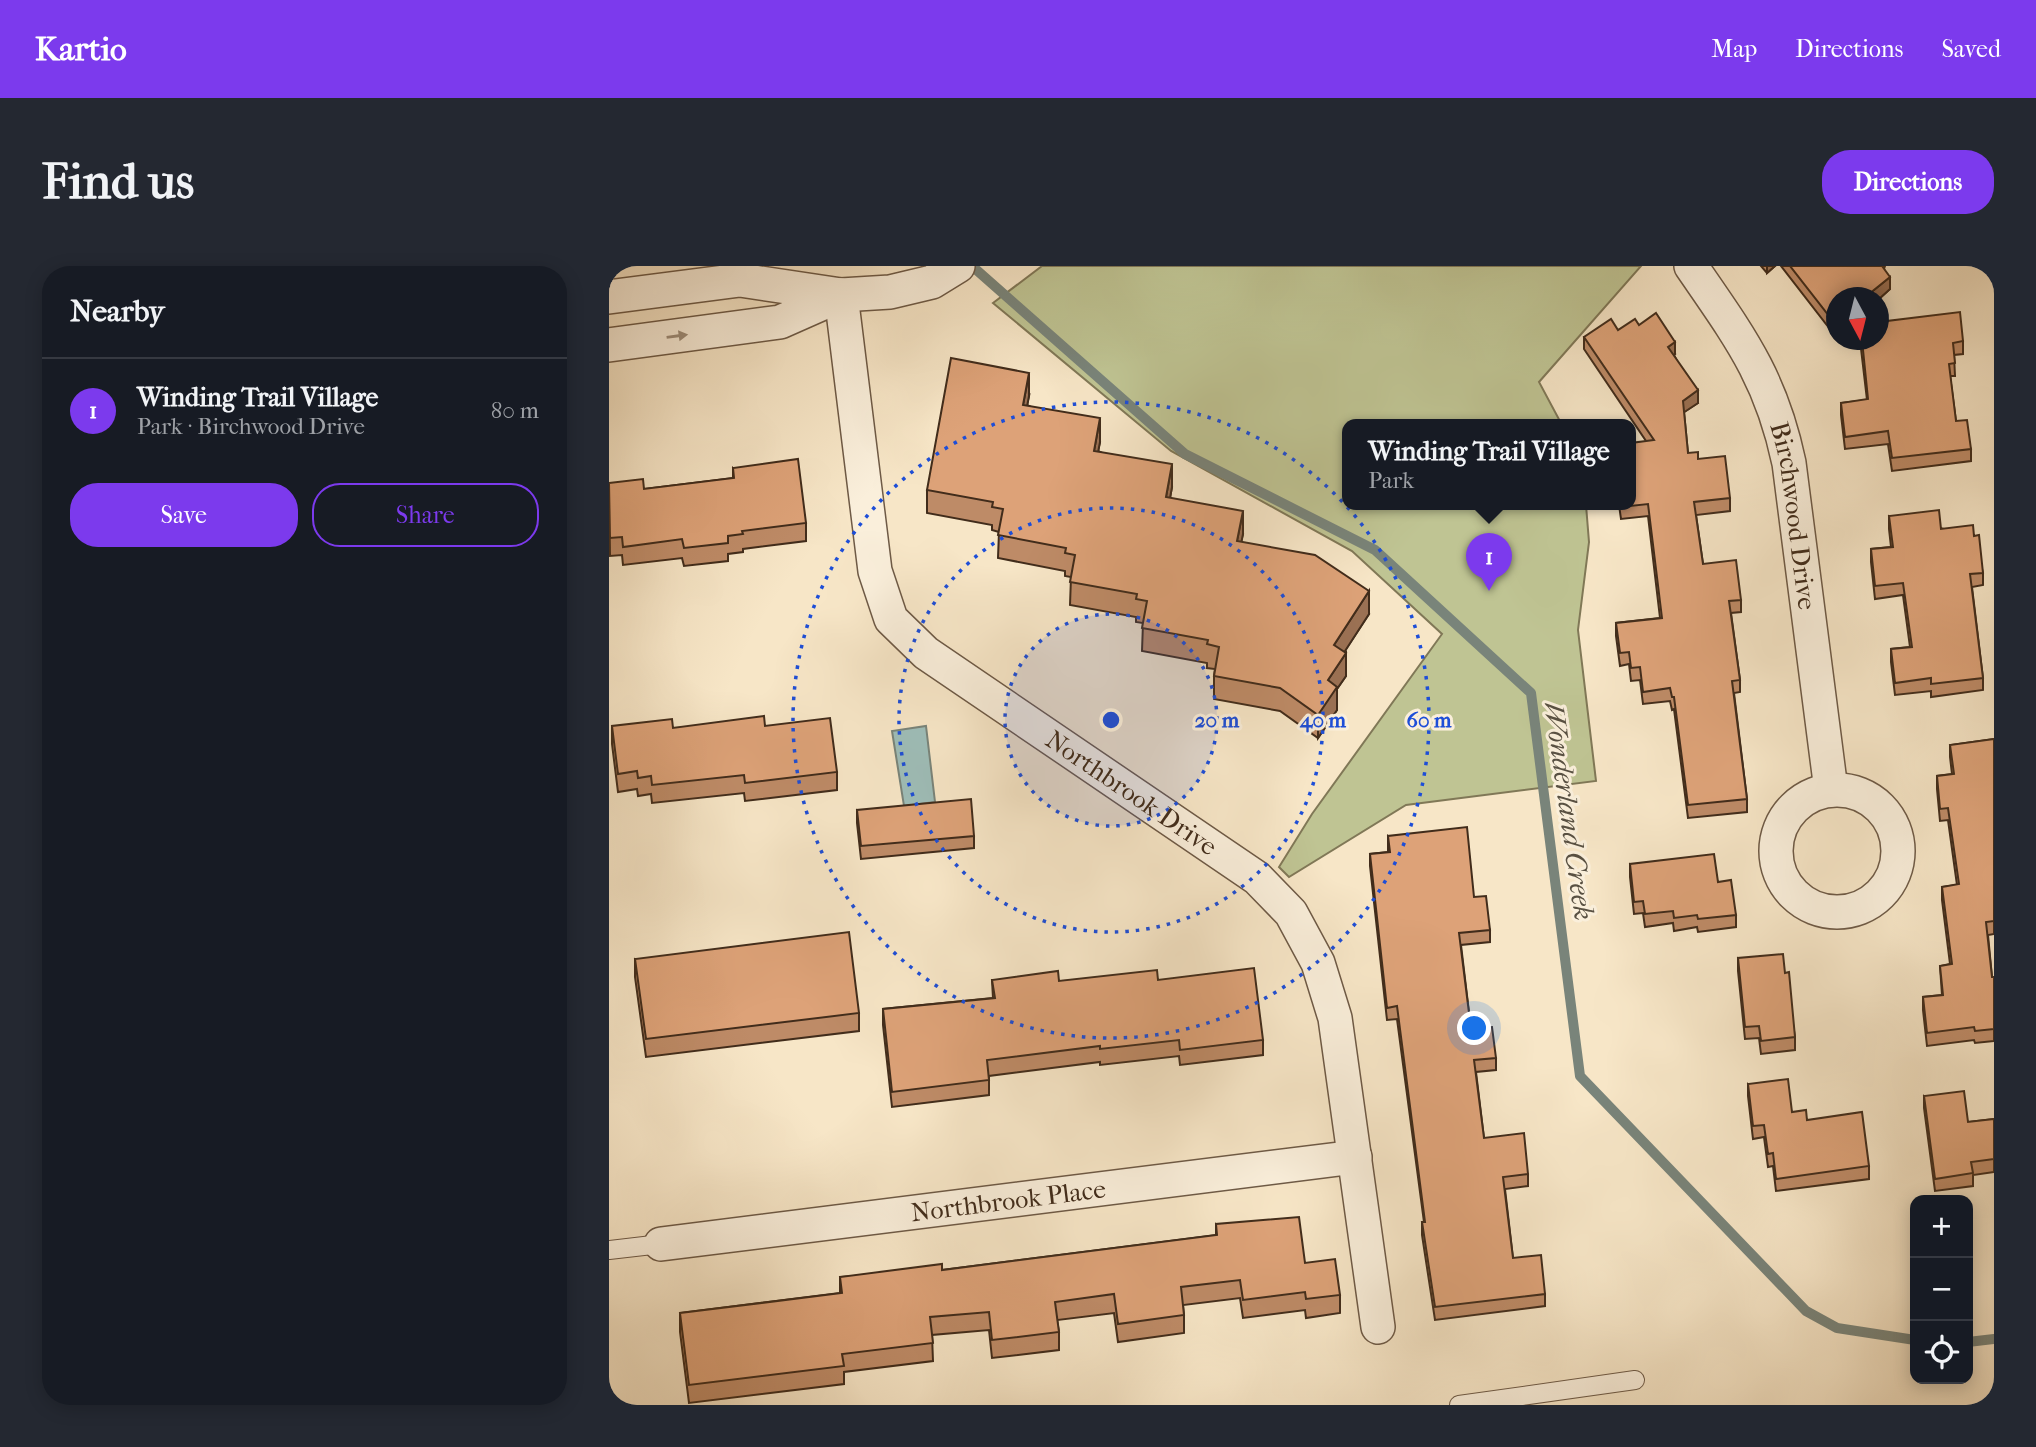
<!DOCTYPE html>
<html lang="en">
<head>
<meta charset="utf-8">
<style>
  :root { --surface:#171b24; --page:#242831; --text:#f1f3f6; --muted:#9ea1a6; --line:#363941; --accent:#7c3aed }
  body { margin:0; font-family:"IM FELL French Canon",serif; background:var(--page); color:var(--text) }
  .controls { position:absolute; right:21px; bottom:21px; display:grid; overflow:hidden; border-radius:14px; box-shadow:0 4px 18px #0003 }
  .controls button { width:63px; height:63px; display:grid; place-items:center; padding:0; border:0; border-bottom:2px solid var(--line); background:var(--surface); color:var(--text); font:35px sans-serif }
  .compass { position:absolute; left:1217px; top:21px; width:63px; height:63px; border-radius:50%; background:var(--surface); box-shadow:0 4px 18px #0003; rotate:173deg }
  .you { position:absolute; left:866px; top:763px; width:24px; height:24px; margin:-18px; border:5px solid #fff; border-radius:50%; background:#1a73e8; box-shadow:0 0 0 10px #1a73e833 }
  .badge { display:grid; place-items:center; width:46px; height:46px; border-radius:50%; background:var(--accent); color:#fff; font-size:23px; font-weight:700 }
  .pin { position:absolute; translate:-50% -58px; filter:drop-shadow(0 2px 4px #0008) }
  .pin::after { content:''; position:absolute; top:37px; width:24px; height:21px; background:inherit; clip-path:polygon(0 0,100% 0,50% 100%) }
  .popup { position:absolute; left:733px; top:153px; width:294px; height:91px; box-sizing:border-box; display:grid; place-content:center; border-radius:14px; background:var(--surface); filter:drop-shadow(0 2px 5px #0005); font-size:23px; white-space:nowrap; color:var(--muted) }
  .popup b { font-size:26px; color:var(--text) }
  .popup::after { content:''; position:absolute; left:50%; top:100%; margin-left:-14px; border:14px solid transparent; border-top-color:var(--surface) }
  .list { margin:0; padding:0; list-style:none }
  h2 { display:flex; justify-content:space-between; align-items:center; height:91px; margin:0; padding:0 28px; font-size:30px }
  h2 small { font-size:23px; font-weight:400; color:var(--muted) }
  .list li { display:grid; grid-template-columns:46px 1fr auto; gap:21px; align-items:center; box-sizing:border-box; height:105px; padding:0 28px; border-top:2px solid var(--line) }
  .list b { display:block; font-size:26px; white-space:nowrap }
  .list p { margin:0; font-size:23px; white-space:nowrap; color:var(--muted) }
  .list em { font-size:23px; font-style:normal; color:var(--muted) }
  .actions { display:flex; gap:14px; padding:21px 28px }
  .actions a { flex:1; padding:16px 0; border:2px solid var(--accent); border-radius:28px; text-align:center; font-size:24px; color:var(--accent) }
  .actions .main { background:var(--accent); color:#fff }
  .icon { flex:none; width:38px; height:38px; fill:none; stroke:currentColor; stroke-width:2; stroke-linecap:round; stroke-linejoin:round }
  .map { position:relative; flex:none; width:1385px; height:1139px; overflow:hidden; border-radius:28px }
  header { display:flex; align-items:center; gap:42px; box-sizing:border-box; height:98px; padding:0 35px; background:var(--accent); color:#fff }
  header strong { font-size:33px }
  nav { display:flex; gap:38px; margin-inline-start:auto; font-size:24px }
  .intro { display:flex; align-items:center; justify-content:space-between; box-sizing:border-box; height:168px; padding:0 42px }
  h1 { margin:0; font-size:49px }
  .button { padding:18px 32px; border-radius:28px; background:var(--accent); color:#fff; font-size:24px; font-weight:700 }
  main { display:flex; gap:42px; padding:0 42px }
  aside { flex:1; background:var(--surface); border-radius:28px; box-shadow:0 4px 18px #0003 }
  .map>svg:first-child { display:block }
</style>
</head>
<body>
<header>
<strong>Kartio</strong>
<nav><a>Map</a><a>Directions</a><a>Saved</a></nav>
</header>
<div class="intro"><h1>Find us</h1><a class="button">Directions</a></div>
<main>
<aside>
<h2>Nearby<small></small></h2>
<ul class="list">
<li><span class="badge">1</span><div><b>Winding Trail Village</b><p>Park · Birchwood Drive</p></div><em>80 m</em></li>
</ul>
<div class="actions"><a class="main">Save</a><a>Share</a></div>
</aside>
<div class="map">
<svg width="1385" height="1139" viewBox="0 0 1385 1139">
  <rect width="100%" height="100%" fill="#f7e6c7"/>
  <filter id="stains"><feTurbulence type="fractalNoise" baseFrequency=".00286" numOctaves="4"/><feColorMatrix values="0 0 0 0 .2 0 0 0 0 .09 0 0 0 0 .02 0 0 0 .5 -.17"/></filter>
  <radialGradient id="worn" r=".72"><stop offset=".6" stop-color="#630" stop-opacity="0"/><stop offset="1" stop-color="#630" stop-opacity=".3"/></radialGradient>
  <path fill="#bfc493" stroke="#807857" stroke-width="2" d="M433 0H1032L930 116 953 159H738V239H977L980 276 969 364 987 515 797 539 680 611 670 601 703 548 833 368 743 285 562 185 384 37Z"/>
  <path fill="#9ebeb9" stroke="#79847a" stroke-width="2" d="M317 460 326 536 295 540 283 465Z"/>
  <g fill="none" stroke-linecap="round" stroke-linejoin="round">
    <g stroke="#79847a" stroke-width="10">
      <path d="M363 0 576 188 766 284 922 427 971 810 1197 1045 1228 1062 1306 1074"/>
      <path d="M1359 1076 1385 1073"/>
    </g>
    <g stroke="#6e5a46" stroke-width="20">
      <g id="service">
        <path d="M0 984 52 978"/>
        <path d="M850 1139 1026 1114"/>
      </g>
    </g>
    <g stroke="#6e5a46" stroke-width="36">
      <g id="minor">
        <path id="s1" d="M1082 0C1130 70 1162 111 1180 197L1222 524"/>
        <path id="s2" d="M232 29 266 305 282 353 317 387 648 612 682 647 709 697 726 752 769 1061"/>
        <path d="M0 31 131 14 232 29 281 26 323 16 349 0"/>
        <path d="M0 79 171 56 232 29"/>
        <circle cx="1228" cy="585" r="61"/>
        <path id="s3" d="M52 978 746 891"/>
      </g>
    </g>
    <use href="#service" stroke="#faefdb" stroke-width="18"/>
    <use href="#minor" stroke="#faefdb" stroke-width="33"/>
  </g>
  <g fill="#be8b67" stroke="#412c1b" stroke-width="2">
    <path d="M1152 0H1166L1158 7Z"/>
    <path d="M1172 0H1276L1275 3 1281 23 1270 33V32H1228V65L1224 67Z"/>
    <path d="M1030 59 1066 88 1065 89 1089 137 1075 146 1079 187 1089 193 1121 232V245L1087 249 1094 298 1132 334V346L1122 347 1131 414V426L1125 427 1138 533V546L1079 552 1065 443 1063 444 1061 435 1034 438 1031 414 1022 415 1020 398 1011 400 1007 370V357L1051 352 1039 250 1012 253 1010 239H1022L1037 175 975 83V71L1009 64Z"/>
    <path d="M1251 74 1354 75V88L1345 89 1346 110H1341L1347 155 1362 183V195L1283 205 1279 178 1236 183 1232 149V137L1258 134Z"/>
    <path d="M420 130 418 139 491 176 489 185 563 221 561 232 634 268 632 276 760 348 735 386 737 410 728 423V444L709 472 671 445 605 433V410L606 403 598 402V397L533 385 534 357 527 356V351L461 339 462 311 456 310V305L389 292 390 266 383 264V259L318 247V224Z"/>
    <path d="M124 202 197 257V275L134 283V286L119 288V295L75 300 73 292 14 299 13 289 1 290 0 217 35 223 124 212Z"/>
    <path d="M1280 250 1365 270 1374 307V319L1363 321 1374 412V424L1322 431V425L1286 429 1282 396V383L1301 381 1294 329 1266 333 1262 296V283L1282 281 1280 263Z"/>
    <path d="M3 460 64 462 156 460 228 506V524L136 535 135 527 43 537 42 528 29 530 28 523 9 526 3 478Z"/>
    <path d="M1385 473V668L1379 669 1383 711H1385V775L1366 777 1365 774 1318 780 1314 744V731L1333 729 1331 700 1341 698 1333 634V621L1348 619 1339 554 1331 555 1328 523V510L1343 508 1341 491V479Z"/>
    <path d="M248 544 365 570V582L252 593 248 557Z"/>
    <path d="M779 570 865 631 881 664V676L852 679 862 763 887 792V804L867 806 875 872 919 908V920L896 923 904 992 936 1028V1040L826 1054 813 969V956H815L788 753 778 754 761 600V588L779 586Z"/>
    <path d="M1021 598 1109 616 1127 649V661L1089 666 1088 661 1065 665 1064 657 1036 661 1034 647 1025 648 1021 611Z"/>
    <path d="M1129 692 1176 707 1186 771V784L1152 788 1150 772 1136 773 1129 705Z"/>
    <path d="M26 693 250 747V765L37 791 26 711Z"/>
    <path d="M383 714 450 715 549 714 654 774V789L571 799 570 790 491 799V796L380 810V829L283 841 274 759V743L384 732Z"/>
    <path d="M1139 818 1183 846 1198 854 1260 900V913L1167 925 1164 900 1159 901 1155 871 1144 873 1139 830Z"/>
    <path d="M1315 830 1359 856 1385 853V906L1364 909V920L1326 925 1315 842Z"/>
    <path d="M607 958 696 997 731 1029V1047L697 1052 696 1044 634 1052 631 1032 574 1039 575 1049V1067L509 1076 505 1047 448 1054 450 1066V1084L383 1092 380 1064 323 1069 324 1095 235 1106V1118L80 1137 71 1066V1047L231 1027V1011L333 1004 607 969Z"/>
  </g>
  <g fill="#9b7154" stroke="#412c1b" stroke-width="2">
    <path d="M1158 0H1166L1158 7Z"/>
    <path d="M1281 11V23L1270 33V32H1255Z"/>
    <path d="M1228 52V65L1224 67V55Z"/>
    <path d="M1066 76V88L1059 93V81Z"/>
    <path d="M420 107V130L414 162V139Z"/>
    <path d="M1089 124V137L1074 147V135Z"/>
    <path d="M491 152V176L485 208V185Z"/>
    <path d="M563 198V221L557 254V231Z"/>
    <path d="M634 245V268L628 298V275Z"/>
    <path d="M760 325V348L725 402V379Z"/>
    <path d="M737 387V410L728 423V444L709 472V449L719 414Z"/>
  </g>
  <g fill="#dda278" stroke="#412c1b" stroke-width="2">
    <path d="M1181 0H1273L1281 11 1255 32H1228V52L1224 55Z"/>
    <path d="M1351 46 1354 75 1344 77 1346 97 1340 98 1347 155 1358 154 1362 183 1283 192 1279 165 1236 171 1232 137 1259 133 1253 74H1270V56Z"/>
    <path d="M1047 47 1066 76 1059 81 1089 124 1074 135 1079 187 1089 186V193L1116 190 1121 232 1085 236 1094 298 1127 294 1132 334 1120 335 1131 414 1123 415 1138 533 1079 539 1065 431H1063L1061 422 1034 426 1031 401 1022 402 1020 386 1011 387 1007 357 1053 352 1039 238 1012 241V239H1022V177L1045 174 975 71 1002 53 1009 64 1026 53 1030 59Z"/>
    <path d="M342 92 420 107 414 139 491 152 485 185 563 198 557 231 634 245 628 275 706 289 760 325 725 379 737 387 719 414 728 421 709 449 671 422 605 410 610 381 598 378 599 374 533 362 538 335 527 333 528 328 461 316 466 289 456 287 457 282 389 269 394 243 383 241 384 236 318 224Z"/>
    <path d="M189 193 197 257 133 265 134 268 119 270V277L75 282 73 273 14 281 13 271 1 272 0 217 34 213 35 223 125 212 124 202Z"/>
    <path d="M1330 244 1332 263 1364 259 1365 270 1370 269 1374 307 1361 308 1374 412 1322 418V412L1286 417 1282 383 1303 381 1294 317 1266 320 1262 283 1284 281 1280 250Z"/>
    <path d="M155 450 156 460 221 452 228 506 136 517 135 509 43 519 42 510 29 512 28 505 9 508 3 460 63 453 64 462Z"/>
    <path d="M1385 473V655L1377 656 1383 711H1385V763L1366 765 1365 761 1318 767 1314 731 1334 729 1331 700 1343 698 1333 621 1350 618 1339 542 1331 543 1328 510 1345 508 1341 479Z"/>
    <path d="M362 533 365 570 252 580 248 544Z"/>
    <path d="M858 561 865 631 877 630 881 664 850 667 862 763 883 761 887 792 865 794 875 872 915 867 919 908 894 911 904 992 932 989 936 1028 826 1041 813 956H816L788 740 778 742 761 588 781 586 779 570Z"/>
    <path d="M1105 588 1109 616 1122 614 1127 649 1089 653 1088 649 1065 652 1064 645 1036 648 1034 635 1025 636 1021 598Z"/>
    <path d="M240 666 250 747 37 773 26 693Z"/>
    <path d="M1174 688 1176 707 1180 706 1186 771 1152 775 1150 760 1136 761 1129 692Z"/>
    <path d="M645 702 654 774 571 784 570 774 491 783V780L378 794 380 814 283 826 274 743 386 732 383 714 449 705 450 715 548 704 549 714Z"/>
    <path d="M1179 813 1183 846 1197 844 1198 854 1253 846 1260 900 1167 913 1164 887 1159 888 1155 859 1144 860 1139 818Z"/>
    <path d="M1355 825 1359 856 1385 853V893L1362 896 1364 907 1326 913 1315 830Z"/>
    <path d="M690 951 696 997 726 993 731 1029 697 1033 696 1026 634 1034 631 1014 572 1021 575 1049 509 1058 505 1028 446 1036 450 1066 383 1074 380 1046 321 1051 324 1077 233 1088 235 1100 80 1119 71 1047 233 1027 231 1011 333 998V1004L608 969 607 958Z"/>
  </g>
  <defs><path id="oneway-solid" d="M-6-.8H1V-3.2L6.5 0L1 3.2V.8H-6Z" transform="scale(1.75)"/></defs>
  <use fill="#9e8e7b" href="#oneway-solid" transform="translate(68 70) rotate(-8)"/>
  <circle cx="502" cy="454" r="106" fill="#1d4ed8" fill-opacity=".12"/>
  <g fill="none" stroke="#1d4ed8" stroke-width="3.5" stroke-dasharray="3.5 7">
    <circle cx="502" cy="454" r="106"/>
    <circle cx="502" cy="454" r="212"/>
    <circle cx="502" cy="454" r="318"/>
  </g>
  <g text-anchor="middle" dominant-baseline="central" stroke-width="6" stroke-linejoin="round" paint-order="stroke">
    <g font-size="26" fill="#412c1b" stroke="#faefdb">
      <text stroke="none"><textPath href="#s1" startOffset="275">Birchwood Drive</textPath></text>
      <text stroke="none"><textPath href="#s2" startOffset="626">Northbrook Drive</textPath></text>
      <text stroke="none"><textPath href="#s3" startOffset="350">Northbrook Place</textPath></text>
    </g>
    <g font-size="28" font-style="italic" fill="#585042" stroke="#faefdb">
      <text transform="translate(960 545) rotate(82)">Wonderland Creek</text>
    </g>
  </g>
  <circle cx="502" cy="454" r="10" fill="#1d4ed8" stroke="#faefdb" stroke-width="3.5"/>
  <g font-size="21" text-anchor="middle" font-weight="bold" fill="#1d4ed8" stroke="#faefdb" stroke-width="6" stroke-linejoin="round" paint-order="stroke">
    <text x="608" y="461">20 m</text>
    <text x="714" y="461">40 m</text>
    <text x="820" y="461">60 m</text>
  </g>
  <rect width="100%" height="100%" filter="url(#stains)"/>
  <rect width="100%" height="100%" fill="url(#worn)"/>
</svg>
<div class="controls">
<button>+</button>
<button>−</button>
<button><svg class="icon" aria-label="locate" viewBox="0 0 24 24"><circle cx="12" cy="12" r="6"/><path d="M12 2v4M12 18v4M2 12h4M18 12h4"/></svg></button>
</div>
<svg class="compass" viewBox="-18 -18 36 36"><path d="M0-13l5 13h-10z" fill="#e53935"/><path d="M0 13l5-13h-10z" fill="#9ea1a6"/></svg>
<div class="you"></div>
<div class="pin badge" style="left:880px;top:325px">1</div>
<div class="popup"><b>Winding Trail Village</b>Park</div>
</div>
</main>
</body>
</html>
